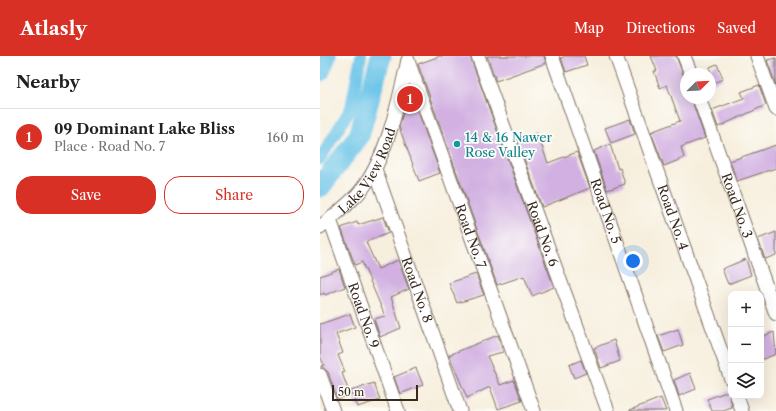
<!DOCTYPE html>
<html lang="en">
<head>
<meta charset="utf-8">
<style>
  :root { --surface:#fff; --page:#f6f6f6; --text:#202124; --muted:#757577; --line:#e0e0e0; --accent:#d93025 }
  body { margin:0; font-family:"Libre Caslon Text",serif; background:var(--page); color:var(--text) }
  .controls { position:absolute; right:12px; bottom:12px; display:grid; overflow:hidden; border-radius:8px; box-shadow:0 4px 16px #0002 }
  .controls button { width:36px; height:36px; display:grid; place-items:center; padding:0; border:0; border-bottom:1px solid var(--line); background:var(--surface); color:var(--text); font:20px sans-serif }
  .compass { position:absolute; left:360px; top:12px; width:36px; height:36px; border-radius:50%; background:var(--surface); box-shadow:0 4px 16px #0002; rotate:66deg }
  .scale { position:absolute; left:12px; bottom:10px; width:86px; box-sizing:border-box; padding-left:4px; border:2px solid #3b2a1e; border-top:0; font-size:11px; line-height:14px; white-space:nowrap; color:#3b2a1e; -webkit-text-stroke:3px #fdfcf7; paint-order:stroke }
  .you { position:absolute; left:313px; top:205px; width:14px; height:14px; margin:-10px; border:3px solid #fff; border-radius:50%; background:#1a73e8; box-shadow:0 0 0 6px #1a73e833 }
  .badge { display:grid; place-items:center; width:26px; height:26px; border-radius:50%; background:var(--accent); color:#fff; font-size:13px; font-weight:700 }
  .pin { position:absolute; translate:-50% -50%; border:2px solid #fff; box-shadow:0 1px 4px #0006 }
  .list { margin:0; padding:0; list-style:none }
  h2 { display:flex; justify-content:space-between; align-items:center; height:52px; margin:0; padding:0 16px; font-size:17px }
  h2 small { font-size:13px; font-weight:400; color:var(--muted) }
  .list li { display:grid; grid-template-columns:26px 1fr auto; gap:12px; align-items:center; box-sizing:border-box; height:56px; padding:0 16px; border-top:1px solid var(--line) }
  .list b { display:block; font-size:15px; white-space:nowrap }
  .list p { margin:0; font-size:13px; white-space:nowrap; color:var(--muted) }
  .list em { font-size:13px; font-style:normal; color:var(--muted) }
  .actions { display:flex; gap:8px; padding:12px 16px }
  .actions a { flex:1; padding:9px 0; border:1px solid var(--accent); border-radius:16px; text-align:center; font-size:14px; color:var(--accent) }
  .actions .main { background:var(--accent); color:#fff }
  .icon { flex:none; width:22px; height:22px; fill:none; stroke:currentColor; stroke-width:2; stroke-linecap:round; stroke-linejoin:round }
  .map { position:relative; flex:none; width:456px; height:355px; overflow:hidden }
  header { display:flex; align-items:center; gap:24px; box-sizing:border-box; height:56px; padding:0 20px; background:var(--accent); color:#fff }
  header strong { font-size:19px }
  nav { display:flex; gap:22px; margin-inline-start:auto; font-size:14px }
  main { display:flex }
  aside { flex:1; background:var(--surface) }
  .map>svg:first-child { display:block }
</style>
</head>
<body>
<header>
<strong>Atlasly</strong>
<nav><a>Map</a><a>Directions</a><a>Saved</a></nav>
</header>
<main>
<aside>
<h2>Nearby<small></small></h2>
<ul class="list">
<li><span class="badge">1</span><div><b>09 Dominant Lake Bliss</b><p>Place · Road No. 7</p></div><em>160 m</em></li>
</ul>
<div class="actions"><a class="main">Save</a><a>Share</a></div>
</aside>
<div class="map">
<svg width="456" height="355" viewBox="0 0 456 355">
  <rect width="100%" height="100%" fill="#fdfcf7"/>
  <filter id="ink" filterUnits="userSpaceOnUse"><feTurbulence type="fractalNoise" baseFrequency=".025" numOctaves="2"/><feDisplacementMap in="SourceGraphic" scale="8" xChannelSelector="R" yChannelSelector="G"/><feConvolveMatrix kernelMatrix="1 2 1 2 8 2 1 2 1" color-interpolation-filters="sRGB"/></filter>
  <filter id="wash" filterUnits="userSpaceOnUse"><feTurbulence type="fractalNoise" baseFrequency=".012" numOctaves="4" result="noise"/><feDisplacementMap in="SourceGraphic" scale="16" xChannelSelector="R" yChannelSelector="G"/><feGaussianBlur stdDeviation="0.9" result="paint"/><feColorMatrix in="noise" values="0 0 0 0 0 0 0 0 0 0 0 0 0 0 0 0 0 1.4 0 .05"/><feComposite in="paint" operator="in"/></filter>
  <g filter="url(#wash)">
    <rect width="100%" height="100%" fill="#f7efde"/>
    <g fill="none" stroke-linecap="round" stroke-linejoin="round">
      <path stroke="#6bc4e9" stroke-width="12" d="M0 103 31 52 41 0"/>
      <g stroke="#6bc4e9" stroke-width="21">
        <path d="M0 15 6 0"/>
        <path d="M0 131 39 80 61 0"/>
      </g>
    </g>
    <g id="blocks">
      <g fill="#d2b1e2">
        <path d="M120 0H150L234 231 212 240 204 220 177 229 98 8Z"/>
        <path d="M167 0H224L226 7 176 25Z"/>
        <path d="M245 0H264L267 9 246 16 241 2Z"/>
        <path d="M331 0H356L366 26V42H371L385 82 361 91 364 102 344 110 331 76 360 65 347 29 340 32 334 15H337Z"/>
        <path d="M456 2V29L447 4Z"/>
        <path d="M397 8 403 23 390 28V11Z"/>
        <path d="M439 29 446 49 398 71 392 54 424 42 421 36Z"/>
        <path d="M90 33 120 117 99 125 79 71Z"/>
        <path d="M310 63 315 78 291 87 285 72Z"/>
        <path d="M217 77 228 107 257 96 270 132 222 151 197 84Z"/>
        <path d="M290 88 298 113 300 112 305 128 287 134 274 95Z"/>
        <path d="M456 89V112L417 125 410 105Z"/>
        <path d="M63 161 69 177 46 186 58 213 78 204 89 233 71 241 81 272 60 281 54 263 65 260 42 206 35 209 21 172 37 166 38 169Z"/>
        <path d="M456 176V199L445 203 438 183Z"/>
        <path d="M426 203 431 219 408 228 402 213Z"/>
        <path d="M19 213 25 231 5 239 4 237 0 239V220Z"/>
        <path d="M156 218 164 239 137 247 129 227Z"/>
        <path d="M30 258 35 271 16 278 23 297 18 299 25 316 22 317 30 339 17 343 8 316 1 310 4 309 0 300V268Z"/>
        <path d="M358 273 363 289 344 296 338 280Z"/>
        <path d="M454 276 456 298 441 304V281Z"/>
        <path d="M178 279 183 296 167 300 180 329 194 324 202 345 178 353 170 331 147 342 129 299Z"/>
        <path d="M294 284 300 305 281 312 274 292Z"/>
        <path d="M261 304 266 317 254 322 249 309Z"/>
        <path d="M96 312 103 329 80 338 74 321Z"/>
        <path d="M370 317 376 333 359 340 354 324Z"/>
        <path d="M54 327 60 344 37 351 31 335Z"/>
        <path d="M409 335 412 352 403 355H392L387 343Z"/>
        <path d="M341 342 346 355H310V354Z"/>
      </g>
    </g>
  </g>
  <g filter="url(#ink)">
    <use href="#blocks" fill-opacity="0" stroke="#7d6f61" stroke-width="1"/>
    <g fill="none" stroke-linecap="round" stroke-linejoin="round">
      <g stroke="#7d6f61" stroke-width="15">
        <g id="minor">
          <path id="s1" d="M158 0 288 355"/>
          <path id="s2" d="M232 0 356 355"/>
          <path id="s3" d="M296 0 411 323"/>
          <path d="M364 0 371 18"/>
          <path d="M437 0 456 53"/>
          <path id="s4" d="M88 5 214 355"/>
          <path id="s5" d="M379 42 456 258"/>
          <path id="s6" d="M55 113 140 355"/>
          <path id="s7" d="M10 164 78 355"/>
          <path id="s8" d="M0 171C13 161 26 150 37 139 66 108 79 44 88 4"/>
          <path d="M0 319 13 355"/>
          <path d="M417 340 422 355"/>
        </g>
      </g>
      <use href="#minor" stroke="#fff" stroke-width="13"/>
    </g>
  </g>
  <circle fill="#0f9aa8" stroke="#fdfcf7" stroke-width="1.5" cx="137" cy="88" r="4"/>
  <g text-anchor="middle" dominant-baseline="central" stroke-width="3.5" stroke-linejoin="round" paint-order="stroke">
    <g font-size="13" fill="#0d838f" stroke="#fdfcf7" text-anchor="start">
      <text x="145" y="81">14 &amp; 16 Nawer<tspan x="145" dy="15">Rose Valley</tspan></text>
    </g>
    <g font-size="13" fill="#3b2a1e" stroke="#fdfcf7">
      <text stroke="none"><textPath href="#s8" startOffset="75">Lake View Road</textPath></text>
      <text stroke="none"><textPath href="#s5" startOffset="114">Road No. 3</textPath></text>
      <text stroke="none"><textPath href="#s2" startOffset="164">Road No. 5</textPath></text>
      <text stroke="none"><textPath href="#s3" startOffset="171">Road No. 4</textPath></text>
      <text stroke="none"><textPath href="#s1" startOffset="189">Road No. 6</textPath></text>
      <text stroke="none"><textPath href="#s4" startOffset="186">Road No. 7</textPath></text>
      <text stroke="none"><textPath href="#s6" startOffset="128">Road No. 8</textPath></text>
      <text stroke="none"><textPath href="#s7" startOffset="101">Road No. 9</textPath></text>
    </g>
  </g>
</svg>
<div class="controls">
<button>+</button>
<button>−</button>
<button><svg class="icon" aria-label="layers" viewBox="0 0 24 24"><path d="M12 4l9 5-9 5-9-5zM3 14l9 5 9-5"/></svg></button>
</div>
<svg class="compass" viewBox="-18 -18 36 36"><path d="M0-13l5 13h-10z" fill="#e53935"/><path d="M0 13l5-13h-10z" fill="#757577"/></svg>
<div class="scale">50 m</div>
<div class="you"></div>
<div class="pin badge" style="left:90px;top:43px">1</div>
</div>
</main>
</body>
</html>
